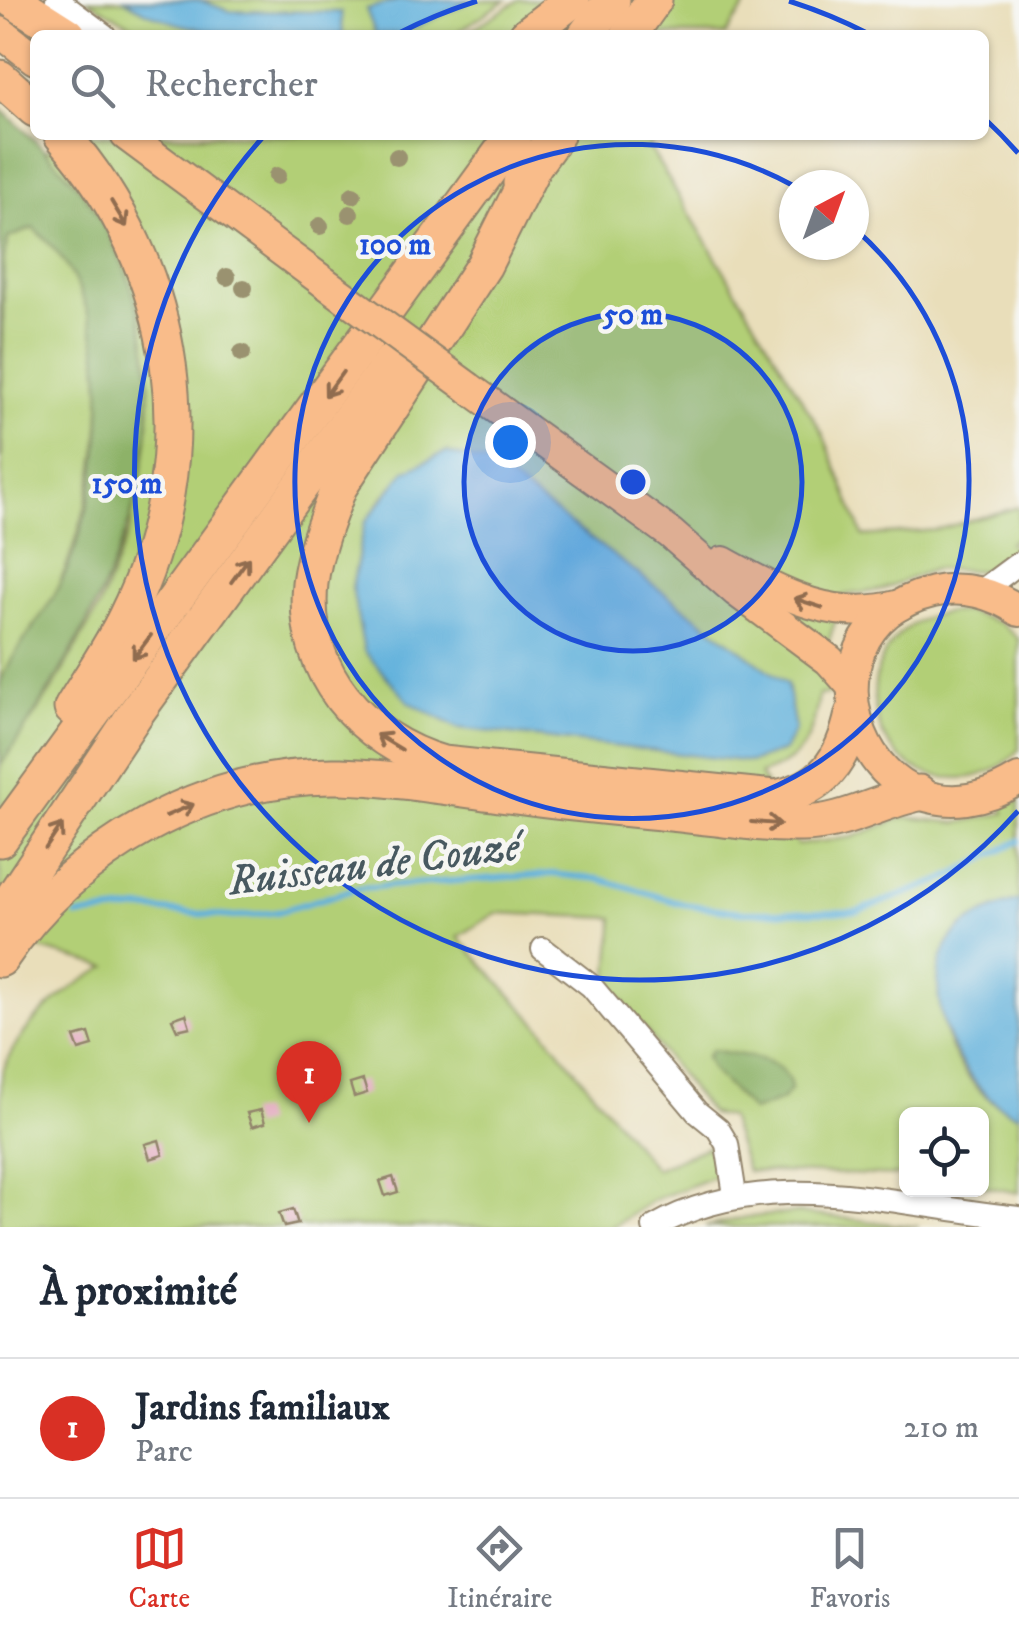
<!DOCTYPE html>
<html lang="fr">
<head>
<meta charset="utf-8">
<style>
  :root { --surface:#fff; --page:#f6f6f7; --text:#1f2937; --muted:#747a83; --line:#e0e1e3; --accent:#d93025 }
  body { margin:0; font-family:"IM FELL DW Pica",serif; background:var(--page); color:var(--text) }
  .controls { position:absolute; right:30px; bottom:30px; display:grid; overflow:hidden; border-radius:15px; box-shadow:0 2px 8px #0004 }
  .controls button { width:90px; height:90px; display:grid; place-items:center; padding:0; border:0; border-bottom:2px solid var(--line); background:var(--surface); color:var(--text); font:50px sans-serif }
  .compass { position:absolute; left:779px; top:170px; width:90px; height:90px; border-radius:50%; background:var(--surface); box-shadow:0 2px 8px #0004; rotate:41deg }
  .you { position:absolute; left:510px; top:442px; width:35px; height:35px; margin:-25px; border:8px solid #fff; border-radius:50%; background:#1a73e8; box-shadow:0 0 0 15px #1a73e833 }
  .badge { display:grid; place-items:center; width:65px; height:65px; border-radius:50%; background:var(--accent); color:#fff; font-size:32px; font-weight:700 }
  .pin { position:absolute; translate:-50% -82px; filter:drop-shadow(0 2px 5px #0008) }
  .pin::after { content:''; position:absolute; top:52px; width:35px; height:30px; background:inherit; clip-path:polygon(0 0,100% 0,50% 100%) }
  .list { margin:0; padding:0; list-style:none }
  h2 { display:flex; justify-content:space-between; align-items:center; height:130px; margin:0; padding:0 40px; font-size:42px }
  h2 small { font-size:32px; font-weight:400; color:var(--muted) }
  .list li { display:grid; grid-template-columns:65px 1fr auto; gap:30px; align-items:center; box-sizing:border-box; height:140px; padding:0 40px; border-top:2px solid var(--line) }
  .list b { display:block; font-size:38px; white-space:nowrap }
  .list p { margin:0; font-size:32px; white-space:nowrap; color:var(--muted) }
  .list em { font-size:32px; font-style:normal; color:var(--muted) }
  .icon { flex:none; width:55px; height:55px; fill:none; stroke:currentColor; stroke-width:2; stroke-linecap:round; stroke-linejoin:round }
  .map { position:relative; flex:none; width:1019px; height:1227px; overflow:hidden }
  .search { position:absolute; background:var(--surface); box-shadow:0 2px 8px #0004; left:30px; right:30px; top:30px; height:110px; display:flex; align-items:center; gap:25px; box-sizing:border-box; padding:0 35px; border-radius:15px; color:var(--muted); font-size:38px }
  .sheet { height:270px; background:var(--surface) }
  nav { display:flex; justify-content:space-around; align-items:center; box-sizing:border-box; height:140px; border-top:2px solid var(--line); background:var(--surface); font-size:28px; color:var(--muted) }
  nav a { display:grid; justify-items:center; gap:5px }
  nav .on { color:var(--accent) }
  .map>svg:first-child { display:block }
</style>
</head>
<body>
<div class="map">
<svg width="1019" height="1227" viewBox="0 0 1019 1227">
  <rect width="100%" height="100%" fill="#f6f6f2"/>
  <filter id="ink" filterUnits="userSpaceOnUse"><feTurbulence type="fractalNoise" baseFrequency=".01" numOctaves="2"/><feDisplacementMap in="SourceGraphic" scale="20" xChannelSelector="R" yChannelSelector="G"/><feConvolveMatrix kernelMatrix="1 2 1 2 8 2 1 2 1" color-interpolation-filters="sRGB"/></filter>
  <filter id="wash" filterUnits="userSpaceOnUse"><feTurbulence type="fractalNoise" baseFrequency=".0048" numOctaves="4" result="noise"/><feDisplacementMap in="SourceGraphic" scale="40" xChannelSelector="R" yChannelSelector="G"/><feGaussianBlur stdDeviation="2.25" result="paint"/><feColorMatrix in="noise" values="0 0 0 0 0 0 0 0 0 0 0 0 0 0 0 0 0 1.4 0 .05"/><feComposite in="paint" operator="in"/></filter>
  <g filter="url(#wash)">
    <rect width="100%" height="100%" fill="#e9deba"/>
    <g fill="#b2cf76" stroke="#767c4a" stroke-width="2.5" fill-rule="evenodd">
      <path d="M87 0H506L453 35H149Z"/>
      <path d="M519 0H750L725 35H463Z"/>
      <path d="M64 135H657L649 147 823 434 863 536 936 530 1019 507V536L1009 543 1016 550 987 571 934 569 881 590 844 595 820 667 832 693 819 695C813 736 804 761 760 774L797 845 853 837 904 817 957 823 1005 813 1002 806 1019 799V900L961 927C956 951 940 987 942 1012 946 1056 978 1102 1019 1115V1193L982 1186V1114H906V1176L747 1171 729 1117 711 1114 608 982 614 918 496 913 458 937 542 1029 655 1169 722 1141 716 1176 653 1200 612 1227H0C0 1195 0 1098 2 1074 18 1026 64 989 107 967L0 938V766L53 688 99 607 130 529 148 396 135 300 75 184 46 151ZM446 452 352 588C365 516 376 484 446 452Z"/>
      <path d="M33 228C134 308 103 483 59 585 45 619 20 652 0 683L4 256 7 238Z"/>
      <path d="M968 612 1000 623 1019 639V750C1003 768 981 778 957 778 845 778 845 606 968 612Z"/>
      <path d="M797 1213 919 1227H705L747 1217Z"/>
    </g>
    <g fill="#8db267" stroke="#646e42" stroke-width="2.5">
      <path d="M0 108C35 141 73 174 98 215 215 410 112 601 0 766 0 742 0 705 0 683 9 657 42 618 56 592 108 494 130 305 33 228L8 238 4 256 0 459Z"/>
      <path d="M712 1050C740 1056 787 1055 791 1089L782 1100 752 1111 712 1070 706 1057Z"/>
    </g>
    <g fill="#61b1dc" stroke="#4e6e7d" stroke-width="2.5">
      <path d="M125 0H200L229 11 341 12 343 35C268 35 190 42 125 0Z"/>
      <path d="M399 0H472L401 34 376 35 366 9Z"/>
      <path d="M446 452 490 464 787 684 795 729 784 751 750 762 458 728 409 702 364 651 352 588 365 522 405 471Z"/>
      <path d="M1019 900V1115C962 1097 913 990 952 938 966 918 996 907 1019 900Z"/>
    </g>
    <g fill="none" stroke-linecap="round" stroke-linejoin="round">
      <path stroke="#61b1dc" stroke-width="6" d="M77 916 140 909 234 917 277 912 359 888 552 874 599 879 683 904 741 912H856L945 879 1019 841"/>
    </g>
    <g id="blocks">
      <g fill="#e3abc0">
        <path d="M186 1014 190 1027 177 1030 172 1019Z"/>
        <path d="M89 1033 93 1046 79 1050 74 1037Z"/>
        <path d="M363 1080 367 1093 354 1097 350 1084Z"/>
        <path d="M261 1110 265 1123 252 1127 247 1113Z"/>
        <path d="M159 1140 163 1155 150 1159 145 1144Z"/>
        <path d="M393 1177 398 1192 385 1196 380 1181Z"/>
        <path d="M293 1209 298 1224 284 1227 279 1213Z"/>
      </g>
    </g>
  </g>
  <g filter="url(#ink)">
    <use href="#blocks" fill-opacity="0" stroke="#92846c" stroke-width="2.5"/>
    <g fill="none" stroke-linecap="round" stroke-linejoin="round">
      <g stroke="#92846c" stroke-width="26">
        <g id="minor">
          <path d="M57 0 104 35"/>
          <path d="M980 592 1019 563"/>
          <path d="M543 949 591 986 697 1112 718 1129 727 1144 735 1195"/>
          <path d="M654 1227C767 1163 897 1206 1019 1218"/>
        </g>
      </g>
      <g stroke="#92846c" stroke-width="34">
        <g id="major">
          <path d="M0 32 35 59"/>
          <path d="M126 135 324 282"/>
          <path d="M469 388 670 533 736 591 829 660 852 686"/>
          <path d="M723 562C780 593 833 624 900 605"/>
          <path d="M1019 611C994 593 963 585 933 592 779 628 868 872 1019 779"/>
        </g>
      </g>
      <g stroke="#92846c" stroke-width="39">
        <g id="highway">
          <path d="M13 0 68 35"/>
          <path d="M527 35 572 0"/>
          <path d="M586 35 612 0"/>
          <path d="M629 35 654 0"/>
          <path d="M0 78 35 109"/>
          <path d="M62 135C180 269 206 455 126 617 111 648 90 678 72 708"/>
          <path d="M533 167 484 265 339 487C327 518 314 551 310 583 301 672 362 741 443 764L775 798C824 789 843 760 853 714"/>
          <path d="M521 183 556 135"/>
          <path d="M0 839 514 135"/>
          <path d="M0 917 135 714 391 362"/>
          <path d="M0 959C75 848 205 773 341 776 399 778 457 789 515 796 573 804 631 809 689 815 726 819 764 825 802 824 844 824 879 801 919 793"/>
        </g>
      </g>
      <use href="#minor" stroke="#fff" stroke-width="22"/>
      <use href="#major" stroke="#f9bc8a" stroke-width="30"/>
      <use href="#highway" stroke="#f9bc8a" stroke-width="35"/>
      <g stroke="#92846c" stroke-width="34" stroke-linecap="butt">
        <path id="major-bridge" d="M324 282 469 388"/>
      </g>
      <use href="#major-bridge" stroke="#f9bc8a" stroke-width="30"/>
    </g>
    <g fill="#9a9270">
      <circle cx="397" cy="157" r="9"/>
      <circle cx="277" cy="176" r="9"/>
      <circle cx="353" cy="195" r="9"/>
      <circle cx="350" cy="214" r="9"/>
      <circle cx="320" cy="226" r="9"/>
      <circle cx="227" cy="277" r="9"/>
      <circle cx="244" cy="288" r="9"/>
      <circle cx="242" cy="353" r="9"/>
    </g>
    <defs><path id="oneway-shaft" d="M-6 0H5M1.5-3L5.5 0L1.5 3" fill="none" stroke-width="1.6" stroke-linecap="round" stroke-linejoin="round" transform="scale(2.5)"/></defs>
    <g stroke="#906c4f">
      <use href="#oneway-shaft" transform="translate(119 214) rotate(59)"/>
      <use href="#oneway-shaft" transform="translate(334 384) rotate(126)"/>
      <use href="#oneway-shaft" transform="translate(240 570) rotate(-54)"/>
      <use href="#oneway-shaft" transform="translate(808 603) rotate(-162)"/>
      <use href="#oneway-shaft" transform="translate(142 647) rotate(127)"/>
      <use href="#oneway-shaft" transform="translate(389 742) rotate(-149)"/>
      <use href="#oneway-shaft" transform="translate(180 810) rotate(-23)"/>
      <use href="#oneway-shaft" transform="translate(766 823) rotate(4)"/>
      <use href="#oneway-shaft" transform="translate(54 836) rotate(-56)"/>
    </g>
  </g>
  <circle cx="633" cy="482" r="169" fill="#1d4ed8" fill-opacity=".12"/>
  <g fill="none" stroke="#1d4ed8" stroke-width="5">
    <circle cx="633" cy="482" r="169"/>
    <path d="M854 228A337 337 0 1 1 794 186"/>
    <path d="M1018 811A506 506 0 1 1 263 137M399 33A506 506 0 0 1 477 1M789 1A506 506 0 0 1 867 33M984 118A506 506 0 0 1 1018 153"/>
  </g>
  <g text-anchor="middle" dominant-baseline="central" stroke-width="9" stroke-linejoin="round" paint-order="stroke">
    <g font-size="42" font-style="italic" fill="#485960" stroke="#f6f6f2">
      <text transform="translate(374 865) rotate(-7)">Ruisseau de Couzé</text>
    </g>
  </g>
  <circle cx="633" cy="482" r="15" fill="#1d4ed8" stroke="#f6f6f2" stroke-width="5"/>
  <g font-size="30" text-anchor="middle" font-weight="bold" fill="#1d4ed8" stroke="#f6f6f2" stroke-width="9" stroke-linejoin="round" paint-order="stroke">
    <text x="395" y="254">100 m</text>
    <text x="633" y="324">50 m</text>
    <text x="127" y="493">150 m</text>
  </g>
</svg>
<div class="controls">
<button><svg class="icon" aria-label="locate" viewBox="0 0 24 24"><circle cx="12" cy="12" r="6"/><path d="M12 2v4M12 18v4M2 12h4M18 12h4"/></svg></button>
</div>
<svg class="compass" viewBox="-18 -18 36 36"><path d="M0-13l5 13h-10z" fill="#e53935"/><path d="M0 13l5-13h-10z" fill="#747a83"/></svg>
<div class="you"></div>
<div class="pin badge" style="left:309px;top:1123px">1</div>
<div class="search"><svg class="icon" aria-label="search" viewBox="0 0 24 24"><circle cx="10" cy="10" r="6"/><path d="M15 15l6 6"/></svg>Rechercher</div>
</div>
<section class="sheet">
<h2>À proximité<small></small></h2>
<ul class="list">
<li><span class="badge">1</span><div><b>Jardins familiaux</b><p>Parc</p></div><em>210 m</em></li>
</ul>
</section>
<nav>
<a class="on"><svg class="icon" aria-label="map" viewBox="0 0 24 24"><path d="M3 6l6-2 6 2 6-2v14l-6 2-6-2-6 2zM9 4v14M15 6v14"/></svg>Carte</a>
<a><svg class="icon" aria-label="directions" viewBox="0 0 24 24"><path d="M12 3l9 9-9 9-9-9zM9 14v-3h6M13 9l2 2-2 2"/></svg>Itinéraire</a>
<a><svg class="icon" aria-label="saved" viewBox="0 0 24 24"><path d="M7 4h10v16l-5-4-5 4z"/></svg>Favoris</a>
</nav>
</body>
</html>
